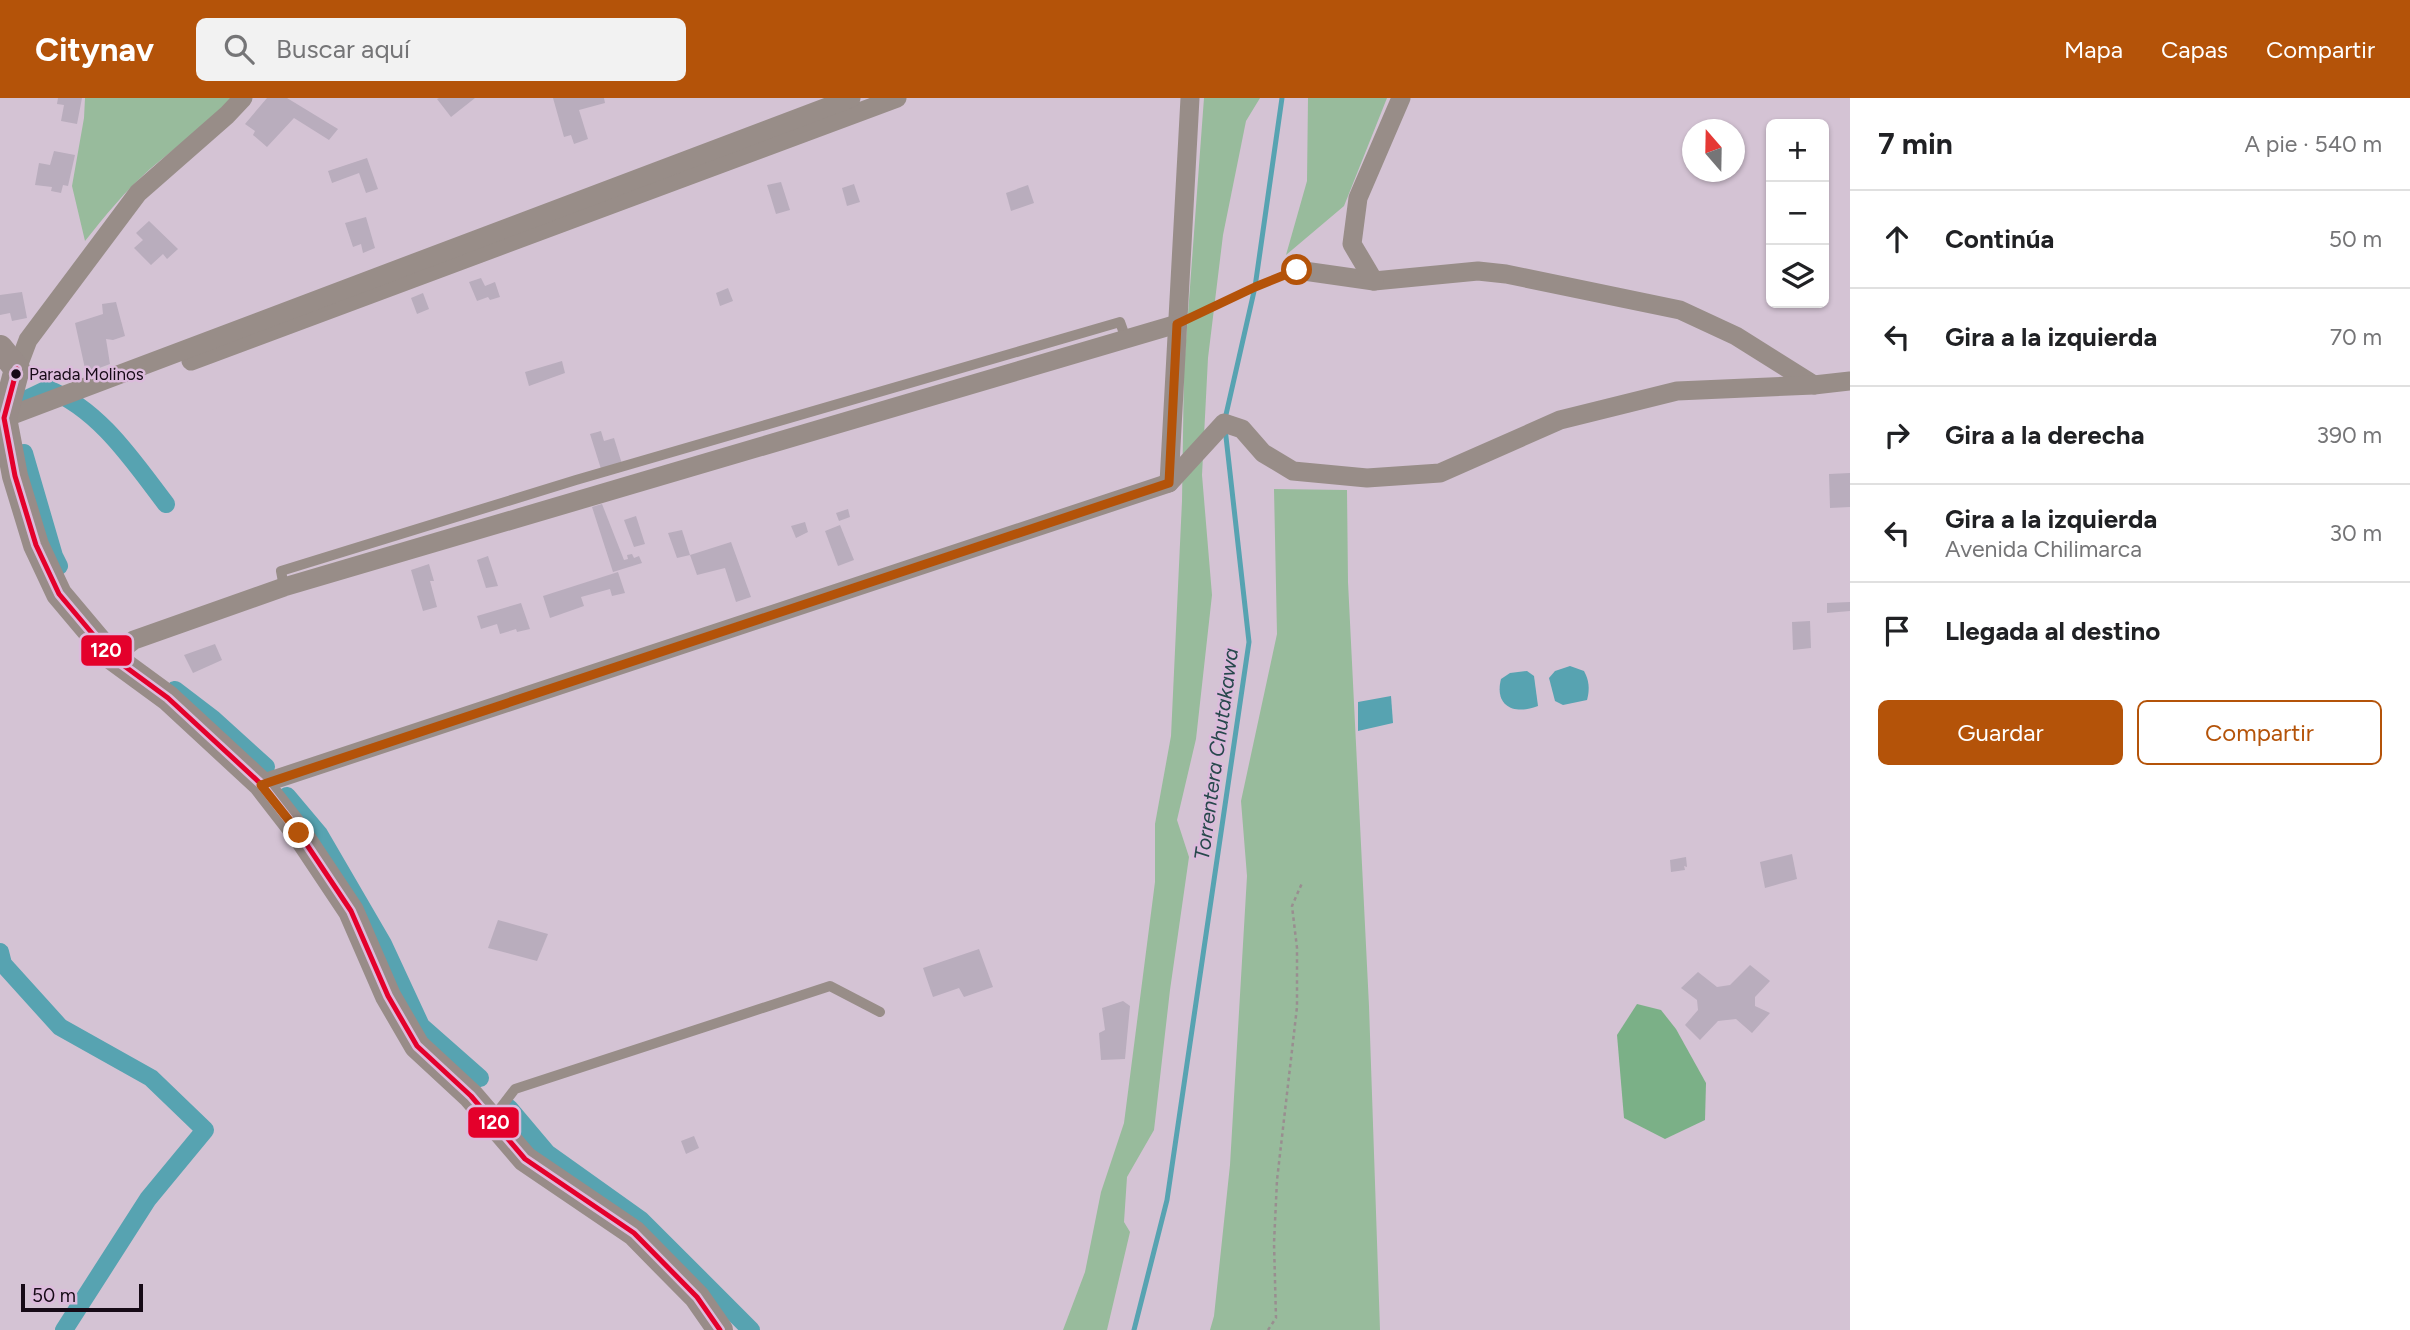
<!DOCTYPE html>
<html lang="es">
<head>
<meta charset="utf-8">
<style>
  :root { --surface:#fff; --page:#f2f2f2; --text:#202124; --muted:#757577; --line:#e0e0e0; --accent:#b45309 }
  body { margin:0; font-family:Figtree,sans-serif; background:var(--page); color:var(--text) }
  .controls { position:absolute; right:21px; top:21px; display:grid; overflow:hidden; border-radius:10px; box-shadow:0 2px 5px #0004 }
  .controls button { width:63px; height:63px; display:grid; place-items:center; padding:0; border:0; border-bottom:2px solid var(--line); background:var(--surface); color:var(--text); font:35px sans-serif }
  .compass { position:absolute; left:1682px; top:21px; width:63px; height:63px; border-radius:50%; background:var(--surface); box-shadow:0 2px 5px #0004; rotate:340deg }
  .scale { position:absolute; left:21px; bottom:18px; width:122px; box-sizing:border-box; padding-left:7px; border:4px solid #160a16; border-top:0; font-size:19px; line-height:24px; white-space:nowrap; color:#160a16; -webkit-text-stroke:5px #dcbbdc; paint-order:stroke }
  .stop { position:absolute; width:21px; height:21px; margin:-16px; border:5px solid #b45309; border-radius:50%; background:#fff }
  .stop.end { background:#b45309; border-color:#fff; box-shadow:0 2px 7px #0008 }
  .list { margin:0; padding:0; list-style:none }
  h2 { display:flex; justify-content:space-between; align-items:center; height:91px; margin:0; padding:0 28px; font-size:30px }
  h2 small { font-size:23px; font-weight:400; color:var(--muted) }
  .list li { display:grid; grid-template-columns:46px 1fr auto; gap:21px; align-items:center; box-sizing:border-box; height:98px; padding:0 28px; border-top:2px solid var(--line) }
  .list b { display:block; font-size:26px; white-space:nowrap }
  .list p { margin:0; font-size:23px; white-space:nowrap; color:var(--muted) }
  .list em { font-size:23px; font-style:normal; color:var(--muted) }
  .actions { display:flex; gap:14px; padding:21px 28px }
  .actions a { flex:1; padding:16px 0; border:2px solid var(--accent); border-radius:10px; text-align:center; font-size:24px; color:var(--accent) }
  .actions .main { background:var(--accent); color:#fff }
  .icon { flex:none; width:38px; height:38px; fill:none; stroke:currentColor; stroke-width:2; stroke-linecap:round; stroke-linejoin:round }
  .map { position:relative; flex:none; width:1850px; height:1232px; overflow:hidden }
  header { display:flex; align-items:center; gap:42px; box-sizing:border-box; height:98px; padding:0 35px; background:var(--accent); color:#fff }
  header strong { font-size:33px }
  nav { display:flex; gap:38px; margin-inline-start:auto; font-size:24px }
  .search { width:490px; height:63px; background:var(--page); display:flex; align-items:center; gap:18px; box-sizing:border-box; padding:0 24px; border-radius:10px; color:var(--muted); font-size:26px }
  main { display:flex }
  aside { flex:1; background:var(--surface) }
  .map>svg:first-child { display:block }
</style>
</head>
<body>
<header>
<strong>Citynav</strong>
<div class="search"><svg class="icon" aria-label="search" viewBox="0 0 24 24"><circle cx="10" cy="10" r="6"/><path d="M15 15l6 6"/></svg>Buscar aquí</div>
<nav><a>Mapa</a><a>Capas</a><a>Compartir</a></nav>
</header>
<main>
<div class="map">
<svg width="1850" height="1232" viewBox="0 0 1850 1232">
  <rect width="100%" height="100%" fill="#d4c3d4"/>
  <g fill="#98bb9c">
    <path d="M85 0H231C207 27 177 48 150 71 125 93 105 118 85 143L72 88 84 20Z"/>
    <path d="M1204 0H1260L1246 23 1223 137 1208 260 1202 377 1212 497 1196 641 1177 722 1189 759 1170 892 1154 1032 1127 1079 1124 1124 1130 1134 1107 1232H1063L1085 1174 1101 1094 1124 1025 1155 784V726L1171 638 1182 403 1184 270Z"/>
    <path d="M1308 0H1387L1344 108 1286 157 1307 83Z"/>
    <path d="M1274 391 1347 392 1348 484 1369 908 1380 1232H1210L1214 1218 1230 1067 1247 778 1241 703 1277 536Z"/>
  </g>
  <path fill="#7bb087" d="M1637 906 1661 912 1676 931 1706 985 1705 1022 1665 1041 1624 1020 1617 937Z"/>
  <g fill="#57a3b1">
    <path d="M1570 568 1584 573C1589 582 1590 591 1587 602L1563 607 1555 603 1549 580 1555 573Z"/>
    <path d="M1527 573 1534 578 1538 608C1515 617 1494 609 1501 581L1510 575Z"/>
    <path d="M1391 598 1393 625 1358 633V604Z"/>
  </g>
  <g fill="none" stroke-linecap="round" stroke-linejoin="round">
    <g stroke="#57a3b1" stroke-width="5">
      <path d="M1225 321 1255 189 1282 0"/>
      <path d="M1134 1232 1167 1102 1249 544 1225 330"/>
    </g>
    <g stroke="#57a3b1" stroke-width="18">
      <path d="M27 301 48 291C100 312 133 363 166 406"/>
      <path d="M24 355 54 458 59 468"/>
      <path d="M175 592 213 621 266 669"/>
      <path d="M287 698 319 736 383 846 421 928 480 980"/>
      <path d="M0 854 3 866 60 929 151 980 205 1032 148 1101 64 1232"/>
      <path d="M509 1010 547 1055 641 1122 751 1232"/>
    </g>
  </g>
  <g fill="#b9adbd">
    <path d="M58 0H82L77 26 61 23 64 7 57 6Z"/>
    <path d="M267 0H287L338 31 329 42 294 20 267 49 253 37 255 33 245 26Z"/>
    <path d="M439 0H475L451 19 437 1Z"/>
    <path d="M553 0H604L605 5 579 12 588 41 574 46 571 37 564 39Z"/>
    <path d="M54 53 75 57 68 88 63 87 61 95 51 93 52 89 35 87 39 65 50 67Z"/>
    <path d="M367 60 378 91 366 95 359 75 332 85 328 73Z"/>
    <path d="M781 84 790 112 776 116 767 87Z"/>
    <path d="M854 86 860 104 847 108 842 90Z"/>
    <path d="M1028 87 1034 105 1011 113 1006 95Z"/>
    <path d="M366 119 375 150 363 155 361 146 353 149 345 125Z"/>
    <path d="M149 123 178 151 167 161 163 156 151 167 134 150 143 142 136 135Z"/>
    <path d="M481 180 485 188 495 184 500 199 490 202 488 199 477 203 469 184Z"/>
    <path d="M728 190 733 203 720 208 716 195Z"/>
    <path d="M22 194 27 220 12 223 10 215 0 217V197Z"/>
    <path d="M423 195 429 211 417 216 411 200Z"/>
    <path d="M116 204 125 238 113 242 106 241 110 266 86 275 75 225 103 216 102 206Z"/>
    <path d="M562 263 565 275 529 288 525 274Z"/>
    <path d="M601 333 604 343 614 340 622 366 601 371 590 336Z"/>
    <path d="M1850 375V409L1830 410 1829 376Z"/>
    <path d="M602 406 624 462 628 461 627 457 632 456 634 460 639 458 642 465 613 474 592 409Z"/>
    <path d="M848 411 850 419 839 423 836 415Z"/>
    <path d="M636 418 645 446 634 449 624 422Z"/>
    <path d="M805 424 808 434 796 440 791 428Z"/>
    <path d="M840 427 854 462 838 468 825 433Z"/>
    <path d="M682 432 690 457 677 460 668 435Z"/>
    <path d="M731 444 751 499 736 504 725 470 697 477 690 457Z"/>
    <path d="M488 458 498 488 486 490 477 462Z"/>
    <path d="M429 466 434 483H430L437 509 423 513 411 472Z"/>
    <path d="M618 474 625 495 612 498 610 491 581 499 584 508 550 520 543 498Z"/>
    <path d="M1850 504V513L1827 515V505Z"/>
    <path d="M521 505 530 531 517 534 516 531 500 536 497 526 481 531 477 518Z"/>
    <path d="M1810 523 1811 550 1793 552 1792 524Z"/>
    <path d="M215 546 222 562 193 575 184 557Z"/>
    <path d="M1792 756 1797 781 1765 790 1760 764Z"/>
    <path d="M1686 759 1687 769 1684 768 1685 772 1671 774 1670 762Z"/>
    <path d="M498 822 548 836 537 863 488 850Z"/>
    <path d="M979 851 993 889 964 899 959 890 933 899 923 870Z"/>
    <path d="M1750 867 1770 883 1755 899V908L1770 915 1752 935 1736 921 1718 923 1700 942 1685 927 1698 912 1697 902 1681 890 1698 874 1717 889 1730 887Z"/>
    <path d="M1123 903 1130 908 1125 961 1101 962 1099 935 1105 932 1102 910Z"/>
    <path d="M694 1038 699 1050 686 1056 681 1043Z"/>
  </g>
  <g fill="none" stroke-linecap="round" stroke-linejoin="round">
    <g stroke="#998e90" stroke-width="2.5" stroke-dasharray="3.5 3.5" stroke-linecap="butt">
      <path d="M1196 218 1282 178"/>
      <path d="M1268 1232 1276 1220 1274 1145 1277 1082 1297 909V850L1292 808 1302 785"/>
    </g>
    <g stroke="#988d88" stroke-width="10">
      <path d="M284 489 281 473 576 382 1120 224 1126 241"/>
      <path d="M492 1021 515 991 830 888 880 914"/>
    </g>
    <g stroke="#988d88" stroke-width="19">
      <path d="M1297 172 1374 183 1478 173 1506 176 1680 212 1736 238 1814 287"/>
      <path d="M1374 183 1352 146 1358 100 1401 0"/>
      <path d="M191 263 897 0"/>
      <path d="M17 271 28 242 138 95 227 17 243 0"/>
      <path d="M4 320 851 0"/>
      <path d="M1169 385 1190 0"/>
      <path d="M112 559 134 542 284 489 1177 226"/>
      <path d="M261 686 1169 385 1224 325 1242 331 1263 355 1293 373 1367 380 1440 375 1560 322 1677 293 1814 287 1850 283"/>
    </g>
    <path stroke="#988c88" stroke-width="26" d="M0 250 17 271 4 320 15 378 36 447 59 496 112 559 168 600 261 686 299 735 351 813 388 898 417 948 471 998 525 1061 634 1135 697 1199 720 1232"/>
    <g stroke="#dcbbdc" stroke-width="10">
      <path id="bus-1" d="M17 271 4 320 15 378 36 447 59 496 112 559 168 600 261 686 299 735 351 813 388 898 417 948 471 998 525 1061 634 1135 697 1199 720 1232"/>
    </g>
    <use href="#bus-1" stroke="#e4002b" stroke-width="5"/>
  </g>
  <g fill="none" stroke-linecap="round" stroke-linejoin="round">
    <path stroke="#b45309" stroke-width="9" d="M299 735 261 687 1169 385 1177 226 1255 189 1297 172"/>
  </g>
  <circle fill="#160a16" stroke="#dcbbdc" stroke-width="2.5" cx="16" cy="276" r="6"/>
  <g text-anchor="middle" dominant-baseline="central" stroke-width="5" stroke-linejoin="round" paint-order="stroke">
    <g font-size="17" fill="#160a16" stroke="#dcbbdc" text-anchor="start">
      <text x="29" y="276">Parada Molinos</text>
    </g>
    <g font-size="21" font-style="italic" fill="#27484c" stroke="#dcbbdc">
      <text transform="translate(1216 656) rotate(-82)">Torrentera Chutakawa</text>
    </g>
  </g>
  <g stroke="#dcbbdc" stroke-width="2.5">
    <rect x="80" y="536" width="53" height="33" rx="7" fill="#e4002b"/>
    <rect x="467" y="1008" width="53" height="33" rx="7" fill="#e4002b"/>
  </g>
  <g font-size="19" text-anchor="middle" font-weight="bold" fill="#fff">
    <text x="106" y="559">120</text>
    <text x="494" y="1031">120</text>
  </g>
</svg>
<div class="controls">
<button>+</button>
<button>−</button>
<button><svg class="icon" aria-label="layers" viewBox="0 0 24 24"><path d="M12 4l9 5-9 5-9-5zM3 14l9 5 9-5"/></svg></button>
</div>
<svg class="compass" viewBox="-18 -18 36 36"><path d="M0-13l5 13h-10z" fill="#e53935"/><path d="M0 13l5-13h-10z" fill="#757577"/></svg>
<div class="scale">50 m</div>
<div class="stop" style="left:1297px;top:172px"></div>
<div class="stop end" style="left:299px;top:735px"></div>
</div>
<aside>
<h2>7 min<small>A pie · 540 m</small></h2>
<ul class="list">
<li><svg class="icon" aria-label="ahead" viewBox="0 0 24 24"><path d="M12 20V5M6 11l6-6 6 6"/></svg><div><b>Continúa</b></div><em>50 m</em></li>
<li><svg class="icon" aria-label="left" viewBox="0 0 24 24"><path d="M17 20v-9H6M10 6l-5 5 5 5"/></svg><div><b>Gira a la izquierda</b></div><em>70 m</em></li>
<li><svg class="icon" aria-label="right" viewBox="0 0 24 24"><path d="M7 20v-9h11M14 6l5 5-5 5"/></svg><div><b>Gira a la derecha</b></div><em>390 m</em></li>
<li><svg class="icon" aria-label="left" viewBox="0 0 24 24"><path d="M17 20v-9H6M10 6l-5 5 5 5"/></svg><div><b>Gira a la izquierda</b><p>Avenida Chilimarca</p></div><em>30 m</em></li>
<li><svg class="icon" aria-label="arrive" viewBox="0 0 24 24"><path d="M6 21V4h12l-3 4 3 4H6"/></svg><div><b>Llegada al destino</b></div></li>
</ul>
<div class="actions"><a class="main">Guardar</a><a>Compartir</a></div>
</aside>
</main>
</body>
</html>
